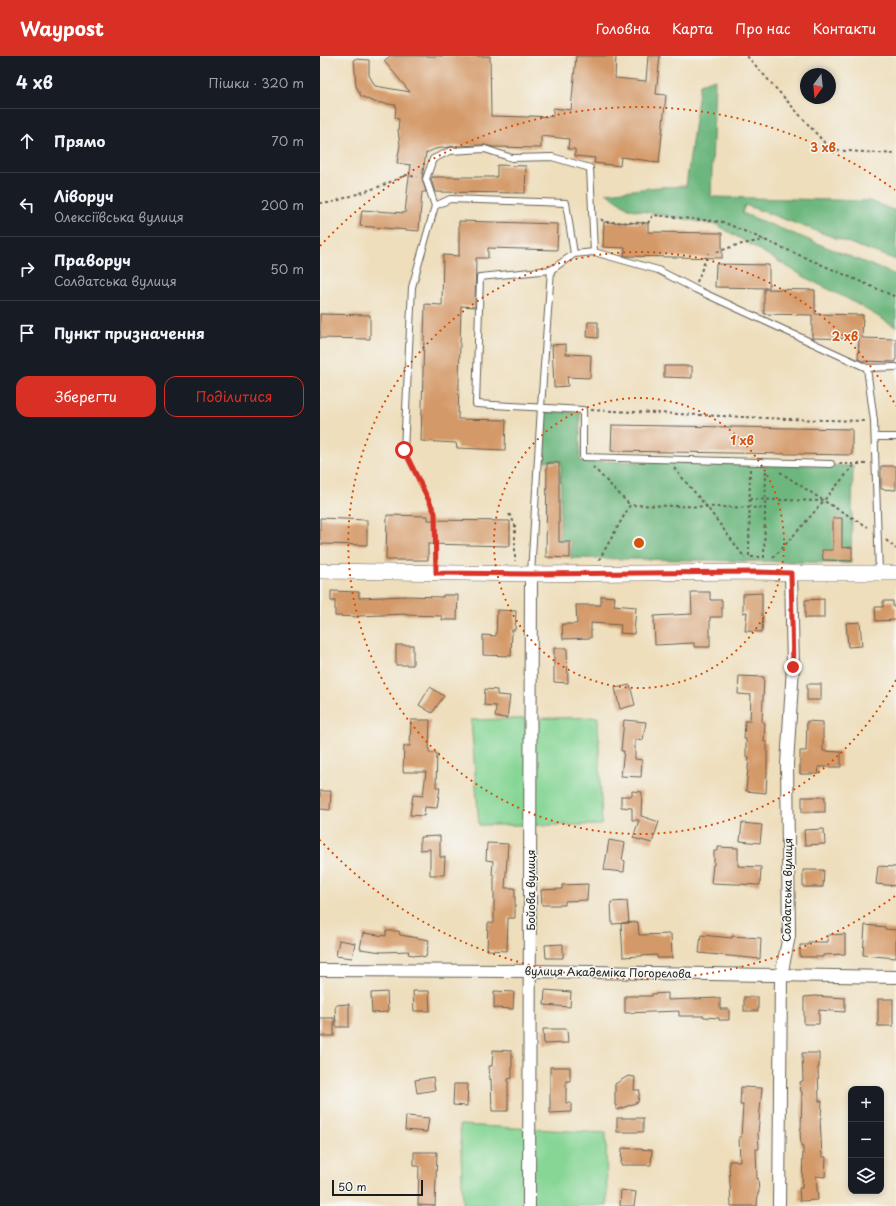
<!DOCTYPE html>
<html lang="uk">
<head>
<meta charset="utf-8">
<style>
  :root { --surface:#171b24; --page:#242831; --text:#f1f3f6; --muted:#9ea1a6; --line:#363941; --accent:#d93025 }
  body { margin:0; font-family:"Playpen Sans",sans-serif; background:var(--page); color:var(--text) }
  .controls { position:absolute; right:12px; bottom:12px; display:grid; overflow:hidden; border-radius:8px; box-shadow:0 2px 6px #0003 }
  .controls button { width:36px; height:36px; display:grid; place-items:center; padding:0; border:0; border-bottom:1px solid var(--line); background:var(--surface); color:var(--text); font:20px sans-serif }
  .compass { position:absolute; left:480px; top:12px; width:36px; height:36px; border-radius:50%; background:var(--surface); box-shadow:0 2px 6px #0003; rotate:195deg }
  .scale { position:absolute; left:12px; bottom:10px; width:91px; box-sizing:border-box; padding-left:4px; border:2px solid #1c1c1c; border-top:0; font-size:11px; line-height:14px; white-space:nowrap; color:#1c1c1c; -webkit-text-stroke:3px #f6f6f2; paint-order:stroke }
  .stop { position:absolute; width:12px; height:12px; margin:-9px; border:3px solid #d93025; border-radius:50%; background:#fff }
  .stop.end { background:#d93025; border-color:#fff; box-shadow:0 1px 4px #0008 }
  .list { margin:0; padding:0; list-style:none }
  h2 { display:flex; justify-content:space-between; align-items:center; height:52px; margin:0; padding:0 16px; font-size:17px }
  h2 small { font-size:13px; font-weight:400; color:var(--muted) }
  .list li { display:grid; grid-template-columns:26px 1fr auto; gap:12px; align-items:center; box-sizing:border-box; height:64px; padding:0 16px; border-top:1px solid var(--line) }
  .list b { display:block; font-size:15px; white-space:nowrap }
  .list p { margin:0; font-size:13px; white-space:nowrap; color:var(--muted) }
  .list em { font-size:13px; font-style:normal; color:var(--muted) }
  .actions { display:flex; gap:8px; padding:12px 16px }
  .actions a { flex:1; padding:9px 0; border:1px solid var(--accent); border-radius:12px; text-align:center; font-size:14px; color:var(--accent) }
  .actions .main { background:var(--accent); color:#fff }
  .icon { flex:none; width:22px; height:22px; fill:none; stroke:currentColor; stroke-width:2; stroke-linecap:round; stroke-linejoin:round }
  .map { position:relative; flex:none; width:576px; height:1150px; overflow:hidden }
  header { display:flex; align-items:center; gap:24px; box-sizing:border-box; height:56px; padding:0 20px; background:var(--accent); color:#fff }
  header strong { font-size:19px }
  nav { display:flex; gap:22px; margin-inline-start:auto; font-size:14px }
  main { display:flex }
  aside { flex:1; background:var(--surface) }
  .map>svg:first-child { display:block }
</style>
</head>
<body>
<header>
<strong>Waypost</strong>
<nav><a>Головна</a><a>Карта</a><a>Про нас</a><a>Контакти</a></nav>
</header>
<main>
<aside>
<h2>4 хв<small>Пішки · 320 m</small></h2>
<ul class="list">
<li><svg class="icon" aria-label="ahead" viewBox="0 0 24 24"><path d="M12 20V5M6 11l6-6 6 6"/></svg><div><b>Прямо</b></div><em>70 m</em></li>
<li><svg class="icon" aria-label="left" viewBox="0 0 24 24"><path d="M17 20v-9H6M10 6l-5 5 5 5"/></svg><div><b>Ліворуч</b><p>Олексіївська вулиця</p></div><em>200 m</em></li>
<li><svg class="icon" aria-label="right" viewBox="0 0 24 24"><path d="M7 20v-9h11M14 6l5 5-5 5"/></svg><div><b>Праворуч</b><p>Солдатська вулиця</p></div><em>50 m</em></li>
<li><svg class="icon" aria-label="arrive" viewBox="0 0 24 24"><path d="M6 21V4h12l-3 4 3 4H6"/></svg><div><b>Пункт призначення</b></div></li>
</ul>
<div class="actions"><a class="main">Зберегти</a><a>Поділитися</a></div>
</aside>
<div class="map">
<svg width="576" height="1150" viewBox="0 0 576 1150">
  <rect width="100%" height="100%" fill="#f6f6f2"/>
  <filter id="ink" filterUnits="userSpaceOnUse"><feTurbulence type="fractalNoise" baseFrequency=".025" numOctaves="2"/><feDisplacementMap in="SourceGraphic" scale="8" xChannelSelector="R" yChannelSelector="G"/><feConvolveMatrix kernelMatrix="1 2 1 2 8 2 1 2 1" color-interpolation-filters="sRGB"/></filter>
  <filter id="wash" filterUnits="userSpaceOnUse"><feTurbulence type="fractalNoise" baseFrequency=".012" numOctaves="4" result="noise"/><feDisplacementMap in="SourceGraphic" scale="16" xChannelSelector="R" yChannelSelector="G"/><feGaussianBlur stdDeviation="0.9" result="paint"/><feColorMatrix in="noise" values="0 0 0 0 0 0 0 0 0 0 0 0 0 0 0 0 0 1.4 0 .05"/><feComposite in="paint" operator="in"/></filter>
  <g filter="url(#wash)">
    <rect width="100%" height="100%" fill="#eedebc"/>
    <g fill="#87d696" stroke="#527959">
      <path d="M278 661 282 769H159L151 664Z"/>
      <path d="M140 1069 286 1077 287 1150H143Z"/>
    </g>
    <g fill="#6db77f" stroke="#446a4e">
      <path d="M395 23 391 141 550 145 576 155V204L425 149 422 157 576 219V271L528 243 490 224 397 169 310 153 286 137 339 131 366 130 380 28Z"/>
      <path d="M224 356H260V405L533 410 531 507 251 502V485H240L241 405H224Z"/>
    </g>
    <g id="blocks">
      <g fill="#d49968">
        <path d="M70 0H170L171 60 209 61V60L233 61V52L251 54 256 0H296L295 22 326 25 328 0H340L336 38 346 39 339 107 330 106V105L301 101 300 110 274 107 275 102 255 100V93H248L249 83 221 80V92L173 91 165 89 136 90 115 93 106 97 102 122 106 136H102L99 175 40 170 42 154 85 157 88 128 91 109 77 107 80 89 78 74 79 63 75 62 76 49 54 46 41 40 36 30 34 3 49 4V19L55 30 90 36 64 5Z"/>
        <path d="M177 109 206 110 205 137 115 136 111 123 112 121H177Z"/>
        <path d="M139 165 238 168 237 194 168 192V202H156L155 251 141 250 138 363 186 364 185 394 137 392 136 387 101 385 105 248 122 249 123 199 139 200Z"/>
        <path d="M284 166 328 167V176L402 177V202L304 200 305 192 283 191Z"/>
        <path d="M396 208 449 209V232L395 231Z"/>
        <path d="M444 233 495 234V258L543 259 542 282 576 283V306L542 305 538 303 539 283 492 282V259L444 258Z"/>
        <path d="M0 258 50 259V283L0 282Z"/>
        <path d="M268 266H278V282L267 281Z"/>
        <path d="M246 288V298L271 299 270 322 247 321 248 330 234 331 232 289Z"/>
        <path d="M344 310H372V322L344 321Z"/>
        <path d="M292 369 532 373V399L291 395Z"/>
        <path d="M227 407H239V486H250V502L226 501Z"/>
        <path d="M561 410H576V434L561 433Z"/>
        <path d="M67 459 108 460V464L190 465V490L108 488V504H66Z"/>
        <path d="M0 462 47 464V489L0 488Z"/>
        <path d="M513 462H522V492L532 491V505L503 504 502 494H513Z"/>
        <path d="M11 535 39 536V542L85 540 123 541V539H138L137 564H122V560L86 559V558L39 560V561L15 560V545H11Z"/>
        <path d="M371 536H390V544H402V561H390V591H374V587L335 589 334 560 372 558Z"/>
        <path d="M442 537V560H443L442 576 425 575 427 556 423 557V538Z"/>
        <path d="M281 540 295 541 294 549 316 551 314 578 300 577 301 569 271 567V582L243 583 242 568H257L256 549H281Z"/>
        <path d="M504 543V562H485V544Z"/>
        <path d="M563 545H573V551H576V564L556 565 555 551H563Z"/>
        <path d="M177 554 196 555 195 574H192L191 600 163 599V579L176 580Z"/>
        <path d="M540 566 542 590 528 591 526 567Z"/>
        <rect x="76" y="589" width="17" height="20"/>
        <path d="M234 592H247L248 627 234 626Z"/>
        <path d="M419 620 444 621 442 666 445 667 444 686H447V719L446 737 426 735 429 701H426V683H424L425 665H430L431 639 418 638Z"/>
        <rect x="487" y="628" width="14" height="16"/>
        <path d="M310 629 315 649 300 653 295 632Z"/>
        <path d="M110 631 124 640 112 657 99 649Z"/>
        <path d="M165 633 177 634V639L190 640 187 662 175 661 176 650 164 649Z"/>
        <path d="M91 664H110L109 697H117L116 731H120L117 752 105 751 104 760 90 759 93 739 103 740 106 716H83L84 690H90Z"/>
        <path d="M304 664 326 666 323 684 315 683V703L322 704 321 721 301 720 304 695H301Z"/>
        <path d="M487 665 503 666V695L521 696V711H498L499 718H480V695H486Z"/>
        <path d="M0 735H11L10 754 0 753Z"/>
        <path d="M312 735 322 736 321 760 339 766 332 787 313 782 319 764H312V752L301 751V740H312Z"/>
        <rect x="482" y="741" width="23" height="15"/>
        <path d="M422 767 442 769 440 787 420 785Z"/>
        <path d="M504 773 505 788 485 789 484 774Z"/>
        <path d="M120 780V801H125L124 819H110V793L100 794V781Z"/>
        <path d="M289 784 305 787 302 804 305 805 304 816 284 814Z"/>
        <path d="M167 787 188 788 185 832H195V862H188L187 895 167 894 168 867H174V819H172L173 805 166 804Z"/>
        <path d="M398 791 418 792V810L441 811 440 829 391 827 393 809H394V795H398Z"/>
        <path d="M558 810 576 811V830L556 828Z"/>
        <path d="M483 814H504L503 831H483Z"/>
        <path d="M268 828 267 844 245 845V849H222L221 834 242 833V829Z"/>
        <path d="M307 845 309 867 292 868 291 846Z"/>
        <path d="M318 866 319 879 351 878 352 902H337V899L303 901 301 867Z"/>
        <path d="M545 869 565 871V873L576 874V902L543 899Z"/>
        <path d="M66 875H79L80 879 109 884 106 901 88 898 89 895 62 896 40 893 43 877 66 880Z"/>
        <path d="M525 878V898L503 899V901H480V889H488V886H508V879Z"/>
        <path d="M381 879 412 882V880L441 882 440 903 379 897Z"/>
        <path d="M19 884 35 887 32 902 16 900Z"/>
        <path d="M243 888V902H226L225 889Z"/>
        <path d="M225 934 251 936 250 951 224 949Z"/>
        <path d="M93 935H109L110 955H94Z"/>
        <path d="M174 935 194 936 193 953 174 952Z"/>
        <path d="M67 936 68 956 52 957 51 937Z"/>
        <path d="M348 937V944L400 942V953H409V964H399V962L384 961V960H359V955L305 957V940H332V938Z"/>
        <path d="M495 940 525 942V956L499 954V968H484V941Z"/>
        <rect x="424" y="941" width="14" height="14"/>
        <rect x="558" y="943" width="15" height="27"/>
        <path d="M29 948V971H16L15 949Z"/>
        <rect x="0" y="962" width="14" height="18"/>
        <path d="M223 973H247L248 987 224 988Z"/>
        <path d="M173 994 192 995V1022L188 1023V1055H172L171 1023 170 1024 169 1010H172Z"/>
        <path d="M482 997H499V1011H498L499 1045H502L501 1062H500L502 1101H506L505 1121 496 1120 498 1144 480 1145 479 1132H482L483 1091H481L480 1073H481L482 1036H481L480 1026 483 1025Z"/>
        <path d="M230 1011H250V1025H246V1047H251V1056L230 1057Z"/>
        <path d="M308 1020 315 1021 314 1034H320L318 1046 297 1054 296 1049H295V1028Z"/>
        <path d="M113 1021 115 1034 97 1037 95 1024Z"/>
        <path d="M134 1028H148L147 1050 133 1049Z"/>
        <path d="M421 1031 442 1032 438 1077 439 1093H436L437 1123 438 1122 439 1137H438L437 1150H411L409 1105H420L419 1081H421L423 1049H420Z"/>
        <path d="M86 1060 109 1062 107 1076 85 1074Z"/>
        <rect x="297" y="1062" width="26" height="14"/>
        <path d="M302 1092 332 1094 331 1109H301Z"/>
        <path d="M94 1096H117L115 1150 98 1149 99 1110H94Z"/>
        <path d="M301 1134 316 1136 314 1150H300Z"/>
      </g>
    </g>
  </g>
  <g filter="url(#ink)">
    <use href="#blocks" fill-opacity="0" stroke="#666054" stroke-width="1"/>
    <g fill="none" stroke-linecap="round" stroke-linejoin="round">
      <g stroke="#666054" stroke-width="8">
        <g id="service">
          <path d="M254 198 246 147 130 143 115 150 106 123 113 103 130 95 165 93 192 102 232 101 270 112 274 196"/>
          <path d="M547 312 576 311"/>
          <path d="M555 381H576"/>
          <path d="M84 394 92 231 115 150"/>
          <path d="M511 408 263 401V354L156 348 160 221 231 214 254 198 274 196 338 214 375 233 547 312 554 365 559 517"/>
          <path d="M211 518 221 351 231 214"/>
        </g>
      </g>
      <g stroke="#666054" stroke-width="14">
        <g id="minor">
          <path d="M0 914 210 915 576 921"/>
          <path d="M209 1150 211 518"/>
          <path d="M459 1150 461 920 469 880 467 708 473 611 471 517"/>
        </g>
      </g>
      <g stroke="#666054" stroke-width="16">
        <path id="tertiary" d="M0 515 211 518 436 516 471 517H576"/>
      </g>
      <g stroke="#666054" stroke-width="2" stroke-dasharray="3 3" stroke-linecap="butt">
        <path d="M427 0 511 94 576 98"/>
        <path d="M0 147H10L61 130 86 119 97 121"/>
        <path d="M281 163 284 166 328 167 333 159 403 166 576 241"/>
        <path d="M397 196 417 189 444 184"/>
        <path d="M377 226 388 197"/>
        <path d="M271 354 467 363 545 365"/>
        <path d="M87 401 115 457V504"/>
        <path d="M519 408H547"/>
        <path d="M273 411 310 449"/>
        <path d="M354 412 387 451 425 502"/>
        <path d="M430 413 429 501H444L446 414"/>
        <path d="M460 416 504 445 548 471"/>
        <path d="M429 443 502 445"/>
        <path d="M189 458 195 468V505"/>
        <path d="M566 484 576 493"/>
        <path d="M453 502 484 468 535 408"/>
        <path d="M279 504 310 449 445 452"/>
      </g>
      <use href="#service" stroke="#fff" stroke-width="6"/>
      <use href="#minor" stroke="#fff" stroke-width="12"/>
      <use href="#tertiary" stroke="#fff" stroke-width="15"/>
    </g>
  </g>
  <g fill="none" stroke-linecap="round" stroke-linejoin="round" filter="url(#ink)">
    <path stroke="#d93025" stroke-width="5" d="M84 394 115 457 116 517 211 518 436 516 471 517 473 611"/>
  </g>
  <g fill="none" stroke="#d4530e" stroke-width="2" stroke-dasharray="2 4">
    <circle cx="319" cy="487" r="145"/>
    <path d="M576 624A291 291 0 1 1 576 350"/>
    <path d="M575 840A436 436 0 0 1 0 784M0 190A436 436 0 0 1 575 134"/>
  </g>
  <g text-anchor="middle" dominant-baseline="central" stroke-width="3" stroke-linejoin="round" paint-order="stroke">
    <g font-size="11" fill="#1c1c1c" stroke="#f6f6f2">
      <text transform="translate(210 834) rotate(-90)">Бойова вулиця</text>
      <text transform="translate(467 834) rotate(-89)">Солдатська вулиця</text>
      <text transform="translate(288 916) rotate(1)">вулиця Академіка Погорєлова</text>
    </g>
  </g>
  <circle cx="319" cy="487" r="6" fill="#d4530e" stroke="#f6f6f2" stroke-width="2"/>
  <g font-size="12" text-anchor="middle" font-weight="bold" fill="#d4530e" stroke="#f6f6f2" stroke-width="3" stroke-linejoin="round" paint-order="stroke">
    <text x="503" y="96">3 хв</text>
    <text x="525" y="285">2 хв</text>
    <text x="422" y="389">1 хв</text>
  </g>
</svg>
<div class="controls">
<button>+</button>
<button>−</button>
<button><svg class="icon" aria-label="layers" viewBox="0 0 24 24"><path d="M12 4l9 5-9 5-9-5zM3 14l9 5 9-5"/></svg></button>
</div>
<svg class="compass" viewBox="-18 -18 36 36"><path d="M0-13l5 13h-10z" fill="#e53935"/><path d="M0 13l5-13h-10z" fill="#9ea1a6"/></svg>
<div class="scale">50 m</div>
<div class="stop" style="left:84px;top:394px"></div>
<div class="stop end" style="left:473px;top:611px"></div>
</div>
</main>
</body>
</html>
